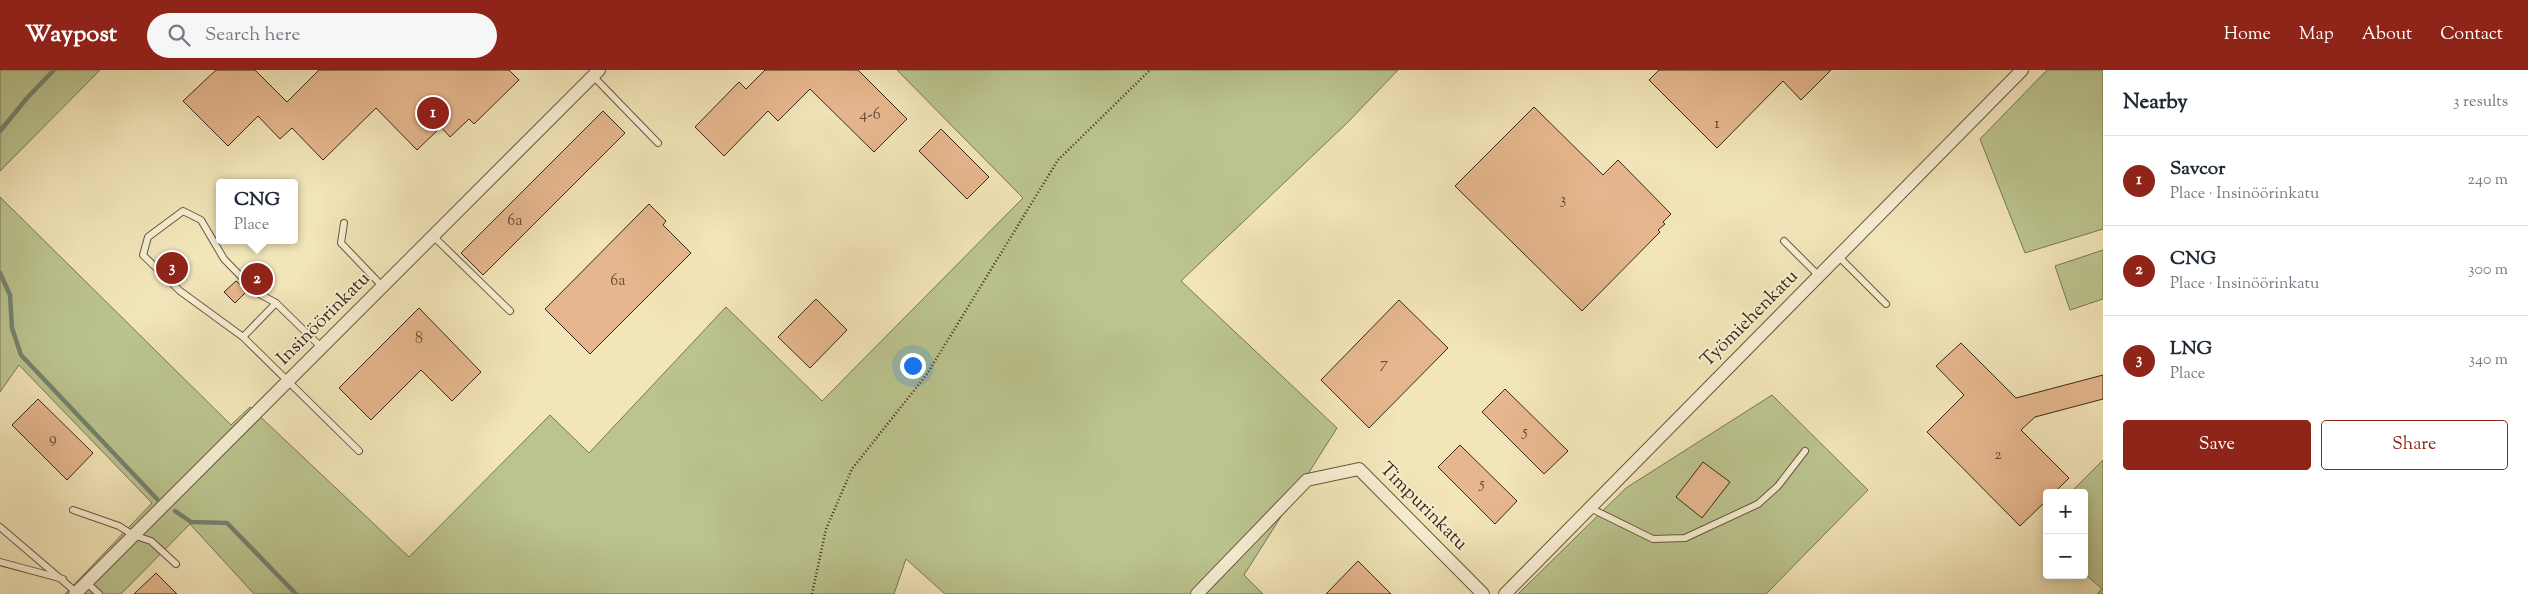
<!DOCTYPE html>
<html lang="en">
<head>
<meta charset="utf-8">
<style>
  :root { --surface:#fff; --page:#f6f6f7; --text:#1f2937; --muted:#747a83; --line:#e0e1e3; --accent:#8f2418 }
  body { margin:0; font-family:"Sorts Mill Goudy",serif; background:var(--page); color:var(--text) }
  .controls { position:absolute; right:15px; bottom:15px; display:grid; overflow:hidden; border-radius:5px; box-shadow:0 2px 12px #0003 }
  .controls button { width:45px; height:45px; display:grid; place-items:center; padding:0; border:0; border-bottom:1px solid var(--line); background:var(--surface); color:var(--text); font:25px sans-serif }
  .you { position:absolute; left:912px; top:295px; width:18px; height:18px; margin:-12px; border:4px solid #fff; border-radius:50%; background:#1a73e8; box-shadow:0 0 0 8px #1a73e833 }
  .badge { display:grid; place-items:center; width:32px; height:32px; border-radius:50%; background:var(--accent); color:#fff; font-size:16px; font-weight:700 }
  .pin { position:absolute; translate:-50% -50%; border:2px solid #fff; box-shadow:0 1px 5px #0006 }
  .popup { position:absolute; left:216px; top:109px; width:82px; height:65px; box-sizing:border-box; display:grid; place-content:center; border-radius:5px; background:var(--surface); filter:drop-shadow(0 1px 4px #0005); font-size:16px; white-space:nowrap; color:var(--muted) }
  .popup b { font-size:19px; color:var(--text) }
  .popup::after { content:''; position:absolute; left:50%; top:100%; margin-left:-10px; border:10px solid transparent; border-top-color:var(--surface) }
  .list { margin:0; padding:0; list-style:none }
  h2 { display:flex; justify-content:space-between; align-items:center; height:65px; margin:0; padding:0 20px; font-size:21px }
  h2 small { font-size:16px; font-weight:400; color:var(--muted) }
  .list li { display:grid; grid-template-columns:32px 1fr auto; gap:15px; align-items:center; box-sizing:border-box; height:90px; padding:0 20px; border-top:1px solid var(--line) }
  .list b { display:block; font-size:19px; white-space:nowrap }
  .list p { margin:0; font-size:16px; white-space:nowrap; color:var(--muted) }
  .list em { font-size:16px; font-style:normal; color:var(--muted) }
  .actions { display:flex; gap:10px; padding:15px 20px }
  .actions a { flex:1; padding:11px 0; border:1px solid var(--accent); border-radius:5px; text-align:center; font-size:18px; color:var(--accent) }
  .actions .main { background:var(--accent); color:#fff }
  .icon { flex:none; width:28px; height:28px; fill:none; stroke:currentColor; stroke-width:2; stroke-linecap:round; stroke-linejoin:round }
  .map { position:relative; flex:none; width:2103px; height:524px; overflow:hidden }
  header { display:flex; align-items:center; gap:30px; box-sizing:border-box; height:70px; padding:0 25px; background:var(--accent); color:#fff }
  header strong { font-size:24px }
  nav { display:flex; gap:28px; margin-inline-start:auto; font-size:18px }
  .search { width:350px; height:45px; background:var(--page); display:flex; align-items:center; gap:12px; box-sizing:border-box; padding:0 18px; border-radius:28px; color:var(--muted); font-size:19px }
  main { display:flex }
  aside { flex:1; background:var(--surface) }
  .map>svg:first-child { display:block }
</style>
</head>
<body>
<header>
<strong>Waypost</strong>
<div class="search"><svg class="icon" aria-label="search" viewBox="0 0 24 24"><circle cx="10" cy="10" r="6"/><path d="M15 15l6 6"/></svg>Search here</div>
<nav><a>Home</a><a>Map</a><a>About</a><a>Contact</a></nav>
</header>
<main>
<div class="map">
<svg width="2103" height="524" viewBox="0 0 2103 524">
  <rect width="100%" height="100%" fill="#f2e5b9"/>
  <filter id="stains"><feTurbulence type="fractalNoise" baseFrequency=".004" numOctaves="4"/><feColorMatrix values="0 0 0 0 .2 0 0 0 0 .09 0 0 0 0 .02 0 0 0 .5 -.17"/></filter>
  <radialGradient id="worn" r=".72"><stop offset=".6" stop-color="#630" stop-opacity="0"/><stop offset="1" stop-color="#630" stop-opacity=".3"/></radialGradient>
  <g fill="#bbc48f" stroke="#7a7654">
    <path d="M0 0H100L0 101Z"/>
    <path d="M897 0H1398L1347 53 1181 211 1337 358 1244 505 1263 524H945L906 489 894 524H254L190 454 121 524H65L152 433 19 295 0 322V127L231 355 250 337 409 487 550 345 589 383 726 237 822 331 1023 128Z"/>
    <path d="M2047 0H2103V159L2025 183 1980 69Z"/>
    <path d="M2103 180V229L2070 240 2055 196Z"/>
    <path d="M1772 325 1868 420 1766 524H1518L1626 418Z"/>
    <path d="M2103 390V524H2097L2102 519 2084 503V423H2070Z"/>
  </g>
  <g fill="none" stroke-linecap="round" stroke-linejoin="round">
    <g stroke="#74836f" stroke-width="4.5">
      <path d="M0 61 27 28 54 0"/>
      <path d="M0 203 10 225 12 258 21 285 157 429"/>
      <path d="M175 441 191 452 227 453 296 524"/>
    </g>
  </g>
  <g fill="#e6b78e" stroke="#392818">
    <path d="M216 0H255L287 32 319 0H509L519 10 474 54 469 49 450 67 441 57 417 80 376 38 323 90 292 58 280 69 258 46 228 76 183 31Z"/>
    <path d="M765 0H858L907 49 874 82 810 19 778 51 768 41 724 86 695 57 739 12 746 19Z"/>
    <path d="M1659 0H1831L1801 30 1783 11 1717 78 1649 10Z"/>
    <path d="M1534 37 1603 105 1618 90 1671 144 1663 152 1665 154 1658 160 1660 162 1582 241 1455 116Z"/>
    <path d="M603 41 625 63 483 205 461 183Z"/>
    <path d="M941 59 989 107 967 129 919 81Z"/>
    <path d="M649 134 666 151 663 155 691 183 590 284 545 239Z"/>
    <path d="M253 200 261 208 255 213 247 205Z"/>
    <path d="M236 211 248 220 235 233 224 222Z"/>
    <path d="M816 229 847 260 810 298 778 267Z"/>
    <path d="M1399 230 1448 278 1369 358 1321 310Z"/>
    <path d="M419 238 481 302 452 331 421 300 371 350 339 318Z"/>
    <path d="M1961 273 2016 328 2103 305V329L2035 347 2021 360 2069 408 2054 423H2047V430L2020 456 1927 362 1964 325 1936 296Z"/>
    <path d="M1505 319 1568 381 1544 404 1482 342Z"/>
    <path d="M38 329 93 383 67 410 12 355Z"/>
    <path d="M1460 375 1517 431 1495 454 1438 397Z"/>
    <path d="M1703 392 1730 412 1702 448 1676 427Z"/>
    <path d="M1358 491 1391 524H1326Z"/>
    <path d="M156 503 177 524H134Z"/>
  </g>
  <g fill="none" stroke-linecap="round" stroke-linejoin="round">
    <g stroke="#675740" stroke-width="8">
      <g id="service">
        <path d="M593 6 658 73"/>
        <path d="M344 153 341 173 383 217"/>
        <path d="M433 166 510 241"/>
        <path d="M1784 171 1819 206"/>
        <path d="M1838 186 1886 234"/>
        <path d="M243 267 276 233"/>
        <path d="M322 278 276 233 256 222 224 189 201 150 183 141 148 167 143 185 180 221 243 267 359 381"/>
        <path d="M1590 438 1653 469 1685 468 1758 434 1778 416 1805 381"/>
        <path d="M73 440 119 456 133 465 151 471 176 494"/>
        <path d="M0 457 76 522"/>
        <path d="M0 492 63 509"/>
        <path d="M86 512 99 524"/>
      </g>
    </g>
    <g stroke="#675740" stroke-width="14">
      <g id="minor">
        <path d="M75 524 599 0"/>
        <path d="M1197 524 1307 410 1359 399 1483 524"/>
        <path d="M1505 524 2022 0"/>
      </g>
    </g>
    <path stroke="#392818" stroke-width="2.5" stroke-dasharray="1 2.5" stroke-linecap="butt" d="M812 524 826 459 852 399 927 304 1058 90 1150 0"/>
    <use href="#service" stroke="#f7eed2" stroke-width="6"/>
    <use href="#minor" stroke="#f7eed2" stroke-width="12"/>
  </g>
  <g text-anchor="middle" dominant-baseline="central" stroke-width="4" stroke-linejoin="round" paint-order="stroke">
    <g font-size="16" fill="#644c36">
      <text x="870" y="45">4-6</text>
      <text x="1717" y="54">1</text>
      <text x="1563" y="130">3</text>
      <text x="515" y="151">6a</text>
      <text x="618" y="211">6a</text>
      <text x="419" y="269">8</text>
      <text x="1384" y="294">7</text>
      <text x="1525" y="362">5</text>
      <text x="53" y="369">9</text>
      <text x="1998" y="385">2</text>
      <text x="1482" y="414">5</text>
    </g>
    <g font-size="19" fill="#392818" stroke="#f7eed2">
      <text transform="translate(324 249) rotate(-45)">Insinöörinkatu</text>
      <text transform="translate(1750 249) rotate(-45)">Työmiehenkatu</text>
      <text transform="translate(1423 437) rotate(45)">Timpurinkatu</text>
    </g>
  </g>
  <rect width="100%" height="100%" filter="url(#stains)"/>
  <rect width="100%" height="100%" fill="url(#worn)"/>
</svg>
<div class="controls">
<button>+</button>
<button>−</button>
</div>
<div class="you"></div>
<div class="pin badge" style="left:433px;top:43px">1</div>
<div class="pin badge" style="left:257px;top:209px">2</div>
<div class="popup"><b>CNG</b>Place</div>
<div class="pin badge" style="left:172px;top:198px">3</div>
</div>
<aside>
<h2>Nearby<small>3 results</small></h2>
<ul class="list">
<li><span class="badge">1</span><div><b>Savcor</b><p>Place · Insinöörinkatu</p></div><em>240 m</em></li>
<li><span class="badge">2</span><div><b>CNG</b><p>Place · Insinöörinkatu</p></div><em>300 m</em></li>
<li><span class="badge">3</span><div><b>LNG</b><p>Place</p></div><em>340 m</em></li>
</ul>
<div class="actions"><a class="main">Save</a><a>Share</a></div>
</aside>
</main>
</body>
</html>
